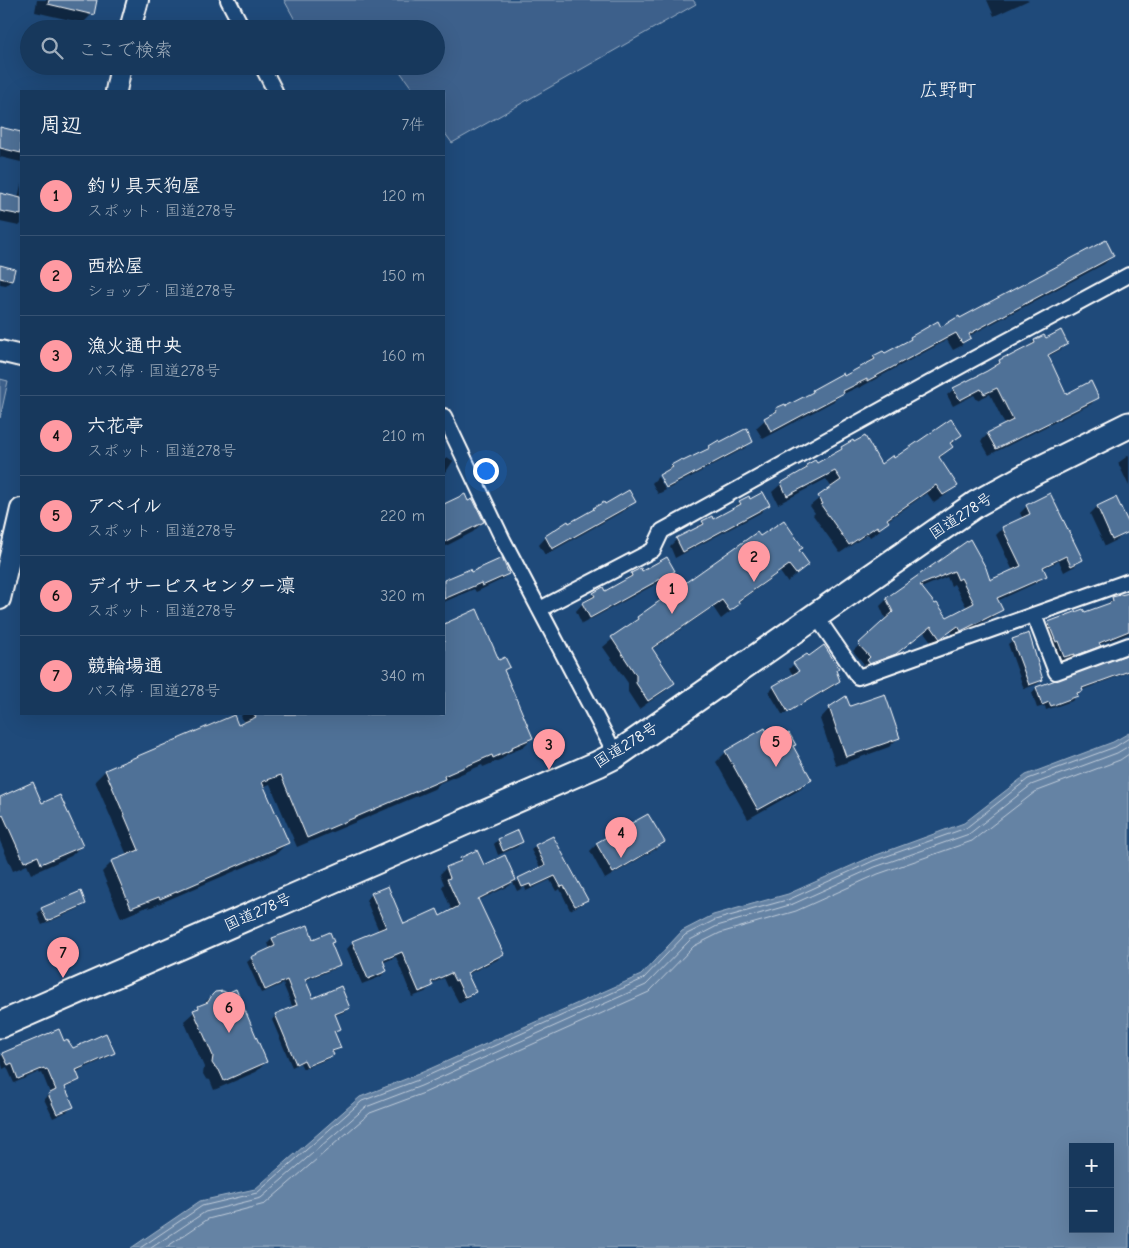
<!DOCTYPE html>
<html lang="ja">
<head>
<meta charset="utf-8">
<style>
  :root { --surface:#17385c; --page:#244365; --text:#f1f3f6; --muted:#9eacbb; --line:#365272; --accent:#ff9aa2 }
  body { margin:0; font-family:"Comic Neue","Klee One",sans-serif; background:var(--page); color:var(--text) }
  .controls { position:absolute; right:15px; bottom:15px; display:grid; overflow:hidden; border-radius:0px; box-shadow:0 5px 20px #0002 }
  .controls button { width:45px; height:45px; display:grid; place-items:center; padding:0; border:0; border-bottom:1px solid var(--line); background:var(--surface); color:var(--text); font:25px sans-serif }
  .you { position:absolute; left:485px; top:470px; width:18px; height:18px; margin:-12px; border:4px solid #fff; border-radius:50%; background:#1a73e8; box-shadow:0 0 0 8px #1a73e833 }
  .badge { display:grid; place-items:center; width:32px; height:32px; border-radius:50%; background:var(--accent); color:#111; font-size:16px; font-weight:700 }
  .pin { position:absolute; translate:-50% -41px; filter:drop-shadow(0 1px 2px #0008) }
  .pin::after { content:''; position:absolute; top:26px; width:18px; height:15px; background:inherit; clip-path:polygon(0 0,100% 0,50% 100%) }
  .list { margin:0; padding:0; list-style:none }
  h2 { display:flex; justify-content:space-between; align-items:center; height:65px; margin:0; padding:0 20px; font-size:21px }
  h2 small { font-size:16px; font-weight:400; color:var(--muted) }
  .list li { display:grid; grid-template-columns:32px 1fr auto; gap:15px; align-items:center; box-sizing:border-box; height:80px; padding:0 20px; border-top:1px solid var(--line) }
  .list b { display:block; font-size:19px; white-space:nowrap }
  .list p { margin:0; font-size:16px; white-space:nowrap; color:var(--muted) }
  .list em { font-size:16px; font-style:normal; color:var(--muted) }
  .icon { flex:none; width:28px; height:28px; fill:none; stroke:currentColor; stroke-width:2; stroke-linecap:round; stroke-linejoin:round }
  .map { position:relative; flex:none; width:1129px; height:1248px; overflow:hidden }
  .search { position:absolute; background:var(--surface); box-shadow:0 5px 20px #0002; left:20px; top:20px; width:425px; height:55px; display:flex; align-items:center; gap:12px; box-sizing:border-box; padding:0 18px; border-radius:28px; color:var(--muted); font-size:19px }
  .panel { position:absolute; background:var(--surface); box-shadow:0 5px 20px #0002; left:20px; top:90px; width:425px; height:625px; border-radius:0px }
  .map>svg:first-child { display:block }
</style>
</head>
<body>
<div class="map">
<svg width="1129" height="1248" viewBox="0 0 1129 1248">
  <rect width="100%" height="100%" fill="#1f4a7a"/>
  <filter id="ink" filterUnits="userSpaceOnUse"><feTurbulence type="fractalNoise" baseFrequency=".02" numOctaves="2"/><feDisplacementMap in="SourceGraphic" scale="10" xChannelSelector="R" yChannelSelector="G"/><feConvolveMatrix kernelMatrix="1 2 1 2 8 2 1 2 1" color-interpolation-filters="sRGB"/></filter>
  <g filter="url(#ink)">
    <g fill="#3c618b" stroke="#9eb0c5">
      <path d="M284 0H693L696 4 452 143 444 132V91H414L396 66H436V29H300Z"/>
      <path d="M0 379 8 381 0 418Z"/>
    </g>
    <path fill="#6583a4" stroke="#a3b5c8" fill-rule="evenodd" d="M1129 733V1248H131L200 1201 255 1189 360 1097 416 1075 641 975 682 931 713 915 788 894 871 857 964 823 1026 775 1113 742ZM1073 1147H1110V1229H1073Z"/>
    <g fill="#0007" fill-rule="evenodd">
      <path d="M37 0H96L92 14 83 23 35 12Z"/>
      <path d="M987 0H1029L994 16Z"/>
      <path d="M0 128 21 134V162L0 157Z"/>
      <path d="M21 184V224L19 226 0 222V195L18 199Z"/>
      <path d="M1113 256 1104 264 969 336 961 346 953 350 947 340 859 388 858 387 839 396 834 401 763 439 756 428 777 409 786 408 807 397 813 391 844 377 866 365 874 357 883 352 884 355 905 344 911 338 941 328Z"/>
      <path d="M0 267 11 281 6 285 0 284Z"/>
      <path d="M1044 337 1045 339 1067 344 1060 350 1047 357 1066 395 1098 397 1091 404 989 455 981 441 988 434 1005 425 990 394 977 400 974 395 953 406 947 395 954 389 993 368 1000 361 1008 359 1028 348 1034 341Z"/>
      <path d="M960 435 950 445 951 447 939 459 956 486 947 494 934 503 927 493 887 521 879 531 870 537 868 534 840 553 813 515 815 513 810 506 832 488 826 479 778 504 772 492 781 484 798 475 807 466 817 464 835 454 842 448 880 466Z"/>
      <path d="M752 441 745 448 668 489 661 476H659L672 466 683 463 719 442 720 444Z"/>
      <path d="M1129 455V486L1118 463Z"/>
      <path d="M447 457 453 461 444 475V460Z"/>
      <path d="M658 477 666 490 658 494 652 483Z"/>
      <path d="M464 495 483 522 473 532 444 547V505Z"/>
      <path d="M748 498 750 501 767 506 760 513 675 558 670 546 677 539 696 529 703 522 713 520 733 509 740 502Z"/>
      <path d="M1116 498 1124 533 1117 540 1105 546 1090 514 1097 507Z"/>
      <path d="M634 502 627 509 545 555 539 545 546 537 589 513 603 504 604 505Z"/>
      <path d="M1027 506 1081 559 1075 566 1064 572 1059 561 1042 569 1045 576 1038 582 997 601 1001 610 995 616 954 637 951 631 933 644 924 632 888 661 863 670 861 667 864 664 853 651 886 620 880 606 887 599 970 541 989 582 1013 571 996 535 1003 528 1023 519 1020 513ZM947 577 951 586 954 584 967 608 946 618 921 588Z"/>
      <path d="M760 538 802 548 798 551 808 564 787 582 780 572 737 603 738 604 730 612 721 619 713 607 651 650 673 683 665 691 639 709 628 692V683L603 647 638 618Z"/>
      <path d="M640 570 642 573 674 571 667 578 582 624 576 611 582 604 594 594 605 592 624 582 631 574Z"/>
      <path d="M469 571 471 573 508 574 501 580 476 592 474 589 444 602V582Z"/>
      <path d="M1129 593V634L1099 645 1094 651 1070 660V658L1059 661 1053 645 1051 646 1044 628 1049 623 1109 605 1108 603 1113 598Z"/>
      <path d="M477 611 498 661 508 667 504 672 532 738 522 748 507 754 502 759 483 767 482 765 440 783 434 789 297 847 270 784 263 787 287 843 277 853 149 908V906L121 918 102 872 112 862 127 855 95 781 105 771 233 717 237 726 244 723 241 716 243 714H444V625Z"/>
      <path d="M1013 640 1042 680 1037 684 1024 689 1008 644Z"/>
      <path d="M1129 655V672L1082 690 1072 701 1046 710 1045 706 1037 708 1032 693 1036 688 1081 674Z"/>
      <path d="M793 665 801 677 834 671 838 681 834 686 785 714H782L769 692 774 687 794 676 789 669Z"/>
      <path d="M830 708H849L899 737 889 747 836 766 820 719Z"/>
      <path d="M773 745H794L792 747 810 779 801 789 748 819 716 762 726 752Z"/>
      <path d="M0 798 42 804 81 846 71 856 31 874 27 865 13 871 0 841Z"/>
      <path d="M498 840 522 842 517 847 498 855 494 844Z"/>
      <path d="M663 841 656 849 605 879 590 851 597 844Z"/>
      <path d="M536 846 586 900 582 904 570 910 560 889 556 891 550 880 526 891 525 887 517 891 513 882 509 886 477 901 503 954 497 960 466 975 474 992 468 998 459 1003 450 986 448 987 444 978 431 984V986L425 992 412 997 396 957 382 963 386 971 380 977 362 984 347 949 353 942 379 931 366 900 372 894 403 926 439 917 452 911 442 887 444 884 440 874 446 868 454 865 460 859 483 866 504 857 516 882 541 869 531 850Z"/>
      <path d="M84 903 80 908 42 925 37 914 42 909Z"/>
      <path d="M307 926 313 940 330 944 338 965 334 969 304 981 312 1000 348 1008 344 1012 334 1016 339 1028 334 1033 339 1048 332 1053 328 1059 303 1069 300 1063 292 1067 272 1020 276 1015 293 1008 283 984 261 993 247 962 252 958 270 949 268 943 272 939Z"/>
      <path d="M212 996 266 1062 256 1072 214 1090 210 1080 206 1079 203 1074 204 1067 184 1021Z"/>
      <path d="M64 1042 72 1049 114 1053 109 1057 76 1072 79 1079 74 1084 64 1088 72 1107 68 1111 53 1118 44 1099 50 1093 42 1073 40 1074 39 1072 14 1083 7 1067 3 1069 0 1057 3 1054Z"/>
    </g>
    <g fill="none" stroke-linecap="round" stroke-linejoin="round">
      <g stroke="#c1cddb" stroke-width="1">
        <path d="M140 1248 202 1206 257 1193 362 1101 418 1080 643 979 685 935 715 920 790 899 873 861 966 828 1028 779 1115 747 1129 738"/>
        <path d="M151 1248 205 1212 261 1198 366 1107 421 1086 646 985 690 940 717 926 793 904 875 867 969 834 1031 785 1117 753 1129 746"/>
        <path d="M165 1248 208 1219 265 1204 370 1113 424 1093 649 992 694 946 720 933 796 911 878 874 972 841 1035 792 1120 760 1129 754"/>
      </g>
    </g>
    <g fill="#507197" stroke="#fff" fill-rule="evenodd">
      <path d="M49 0H97L94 15 48 4Z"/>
      <path d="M0 127 21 132V153L0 148Z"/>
      <path d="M0 193 21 198V215L0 211Z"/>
      <path d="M1106 240 1114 256 969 334 971 338 962 343 956 333 867 381V379L843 391 844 393 771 432 764 418 777 411 776 408 785 404 786 406 813 392 812 390 843 373 844 376 875 359 873 356 883 351 885 353 911 339 910 337 938 321 941 327 959 316 960 318Z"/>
      <path d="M0 265 15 269 12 281 0 278Z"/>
      <path d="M1061 330 1068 344 1048 355 1066 394 1091 381 1099 398 996 449 987 433 1013 420 997 388 984 394 981 389 960 400 953 388 987 371 1000 363 999 360 1007 356 1008 357 1035 343 1034 340 1044 335 1046 338Z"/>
      <path d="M951 419 962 435 950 443 953 447 939 457 958 486 943 495 936 485 887 519 889 522 879 529 877 526 849 545 821 505 823 504 818 496 841 480 835 471 787 496 781 483 807 468 806 465 815 460 817 463 842 449 841 447 853 440 854 442 865 436 881 464 893 455 894 458Z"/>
      <path d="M747 428 753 442 666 488 659 475 673 467 671 465 682 459 683 461 710 448 709 446 719 440 720 442Z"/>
      <path d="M629 490 636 502 552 549 545 536 568 521 569 523 594 509 593 508 604 502 605 504Z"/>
      <path d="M763 492 770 505 683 552 676 538 704 524 702 521 712 516 713 519 741 504 739 501 749 496 750 499Z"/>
      <path d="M1050 493 1083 560 1071 566 1066 556 1043 567 1047 576 997 598 1003 610 961 631 958 626 940 639 931 626 896 654 870 664 867 660 870 657 858 644 893 612 886 598 970 539 986 568 990 580 1021 566 1002 527 1030 514 1026 505ZM954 571 958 580 961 578 974 603 947 617 937 603 935 604 920 585Z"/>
      <path d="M465 494 468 501 473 499 484 522 444 542V504Z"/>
      <path d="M1116 497 1129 524V532L1112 540 1097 506Z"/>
      <path d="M784 520 803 548 799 550 809 564 796 574 789 565 738 601 740 604 730 611 722 600 652 648 675 683 648 701 636 683V675L611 637 638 619 637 617 757 532 760 536Z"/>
      <path d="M667 557 675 571 590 618 582 603 595 596 593 593 603 587 605 591 632 576 631 573 641 568 642 571Z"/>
      <path d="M502 558 509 574 482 586 481 583 444 599V580L470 569 471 572Z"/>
      <path d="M1129 593V631L1099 643 1101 646 1075 656V654L1064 657 1058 641 1056 642 1048 622 1083 609 1085 612 1110 603V602L1113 601 1112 597Z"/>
      <path d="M477 609 499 660 505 657 510 667 504 670 533 738 512 747 513 749 493 758 492 755 444 776 445 779 307 838 281 775 262 782 289 843 160 899 159 897 131 908 111 861 139 850 105 770 234 715 238 725 256 717 254 714H444V624Z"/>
      <path d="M1029 633 1043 680 1029 685 1012 639Z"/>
      <path d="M824 645 839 668 836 670 840 681 788 712 773 686 799 671 793 663 807 654 809 656Z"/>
      <path d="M1129 654V671L1082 688 1083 691 1077 693 1078 696 1051 706 1049 702 1042 705 1036 687Z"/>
      <path d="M885 694 900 738 846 757 829 707 846 696 850 706Z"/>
      <path d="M765 728 773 743 789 733 796 745 793 746 812 780 758 810 725 751Z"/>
      <path d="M33 782 42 803 60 795 83 846 41 864 38 856 24 862 3 815 0 817V797Z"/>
      <path d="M648 814 665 842 613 873 596 843Z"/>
      <path d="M518 830 523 842 503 851 498 839Z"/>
      <path d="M553 836 588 900 575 906 564 886 561 887 555 876 531 887 530 884 522 887 518 878 545 865 535 845Z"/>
      <path d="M477 850 484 865 505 855 516 880 478 899 504 954 467 973 476 992 465 997 457 980 455 981 451 973 431 982 433 986 419 992 402 952 383 960 387 971 368 979 352 941 386 927 371 893 388 886 404 924 437 909 440 916 459 906 447 879 450 878 446 867 461 861 460 858Z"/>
      <path d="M81 891 86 904 47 921 41 908Z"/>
      <path d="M308 925 313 939 330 932 334 942 331 943 340 965 305 979 313 998 341 986 350 1008 335 1014 341 1029 334 1031 341 1048 332 1051 334 1055 307 1066 304 1060 296 1064 275 1014 297 1005 287 980 265 990 251 957 275 946 272 938Z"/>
      <path d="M236 989 267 1062 224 1081 219 1070 214 1066 212 1063 213 1056 193 1010 199 1008 198 1006 208 1002 212 995 215 992 223 991 227 993Z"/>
      <path d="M59 1029 64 1041 67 1039 73 1048 106 1033 115 1053 76 1070 80 1080 65 1087 74 1107 57 1114 48 1094 56 1090 47 1069 44 1070V1068L18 1079 12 1063 8 1065 2 1053Z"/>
    </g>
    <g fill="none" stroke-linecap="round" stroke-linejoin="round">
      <g stroke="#fff" stroke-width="18">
        <g id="street">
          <path d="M228 0 243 29"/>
          <path d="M262 66 275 91"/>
          <path d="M444 416 503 540 616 755"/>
          <path d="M540 609 653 550 662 531 966 363 1129 275"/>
          <path d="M1034 615 1056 672 1129 645"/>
          <path d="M816 616 858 677 1129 581"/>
        </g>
      </g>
      <g stroke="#fff" stroke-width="24">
        <g id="secondary">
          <path d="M130 29 138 0"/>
          <path d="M116 91 121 66"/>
          <path d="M0 351 21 356"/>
          <path d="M0 599 21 509"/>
        </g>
      </g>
      <g stroke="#fff" stroke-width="29">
        <path id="highway" d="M0 1025 598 764 616 755 976 504 1034 472 1129 425"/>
      </g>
      <use href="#street" stroke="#1f4a7a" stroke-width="14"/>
      <use href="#secondary" stroke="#1f4a7a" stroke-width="20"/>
      <use href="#highway" stroke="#1f4a7a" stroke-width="25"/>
    </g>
  </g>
  <g text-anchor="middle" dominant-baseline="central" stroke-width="4.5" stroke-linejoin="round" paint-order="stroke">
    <g font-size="16" fill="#fff" stroke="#1f4a7a">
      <text transform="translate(961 516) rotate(-33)">国道278号</text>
      <text transform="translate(626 745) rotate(-32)">国道278号</text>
      <text transform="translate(258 912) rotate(-24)">国道278号</text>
    </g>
    <g font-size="19" fill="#fff" stroke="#1f4a7a">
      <text x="948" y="90">広野町</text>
    </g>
  </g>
</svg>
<div class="controls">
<button>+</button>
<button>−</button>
</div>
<div class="you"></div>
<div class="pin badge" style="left:672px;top:614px">1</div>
<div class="pin badge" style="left:754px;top:582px">2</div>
<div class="pin badge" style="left:549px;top:770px">3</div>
<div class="pin badge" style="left:621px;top:858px">4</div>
<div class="pin badge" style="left:776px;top:767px">5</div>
<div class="pin badge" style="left:229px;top:1033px">6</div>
<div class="pin badge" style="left:63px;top:978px">7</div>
<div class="search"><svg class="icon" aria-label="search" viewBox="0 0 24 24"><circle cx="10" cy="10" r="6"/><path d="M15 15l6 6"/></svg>ここで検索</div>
<section class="panel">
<h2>周辺<small>7件</small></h2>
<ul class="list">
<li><span class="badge">1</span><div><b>釣り具天狗屋</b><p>スポット · 国道278号</p></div><em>120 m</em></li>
<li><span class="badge">2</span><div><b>西松屋</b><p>ショップ · 国道278号</p></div><em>150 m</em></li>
<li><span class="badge">3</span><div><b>漁火通中央</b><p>バス停 · 国道278号</p></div><em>160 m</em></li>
<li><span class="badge">4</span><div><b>六花亭</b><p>スポット · 国道278号</p></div><em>210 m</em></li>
<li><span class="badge">5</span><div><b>アベイル</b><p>スポット · 国道278号</p></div><em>220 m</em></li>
<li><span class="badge">6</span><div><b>デイサービスセンター凛</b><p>スポット · 国道278号</p></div><em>320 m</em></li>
<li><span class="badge">7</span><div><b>競輪場通</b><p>バス停 · 国道278号</p></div><em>340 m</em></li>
</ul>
</section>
</div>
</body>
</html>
